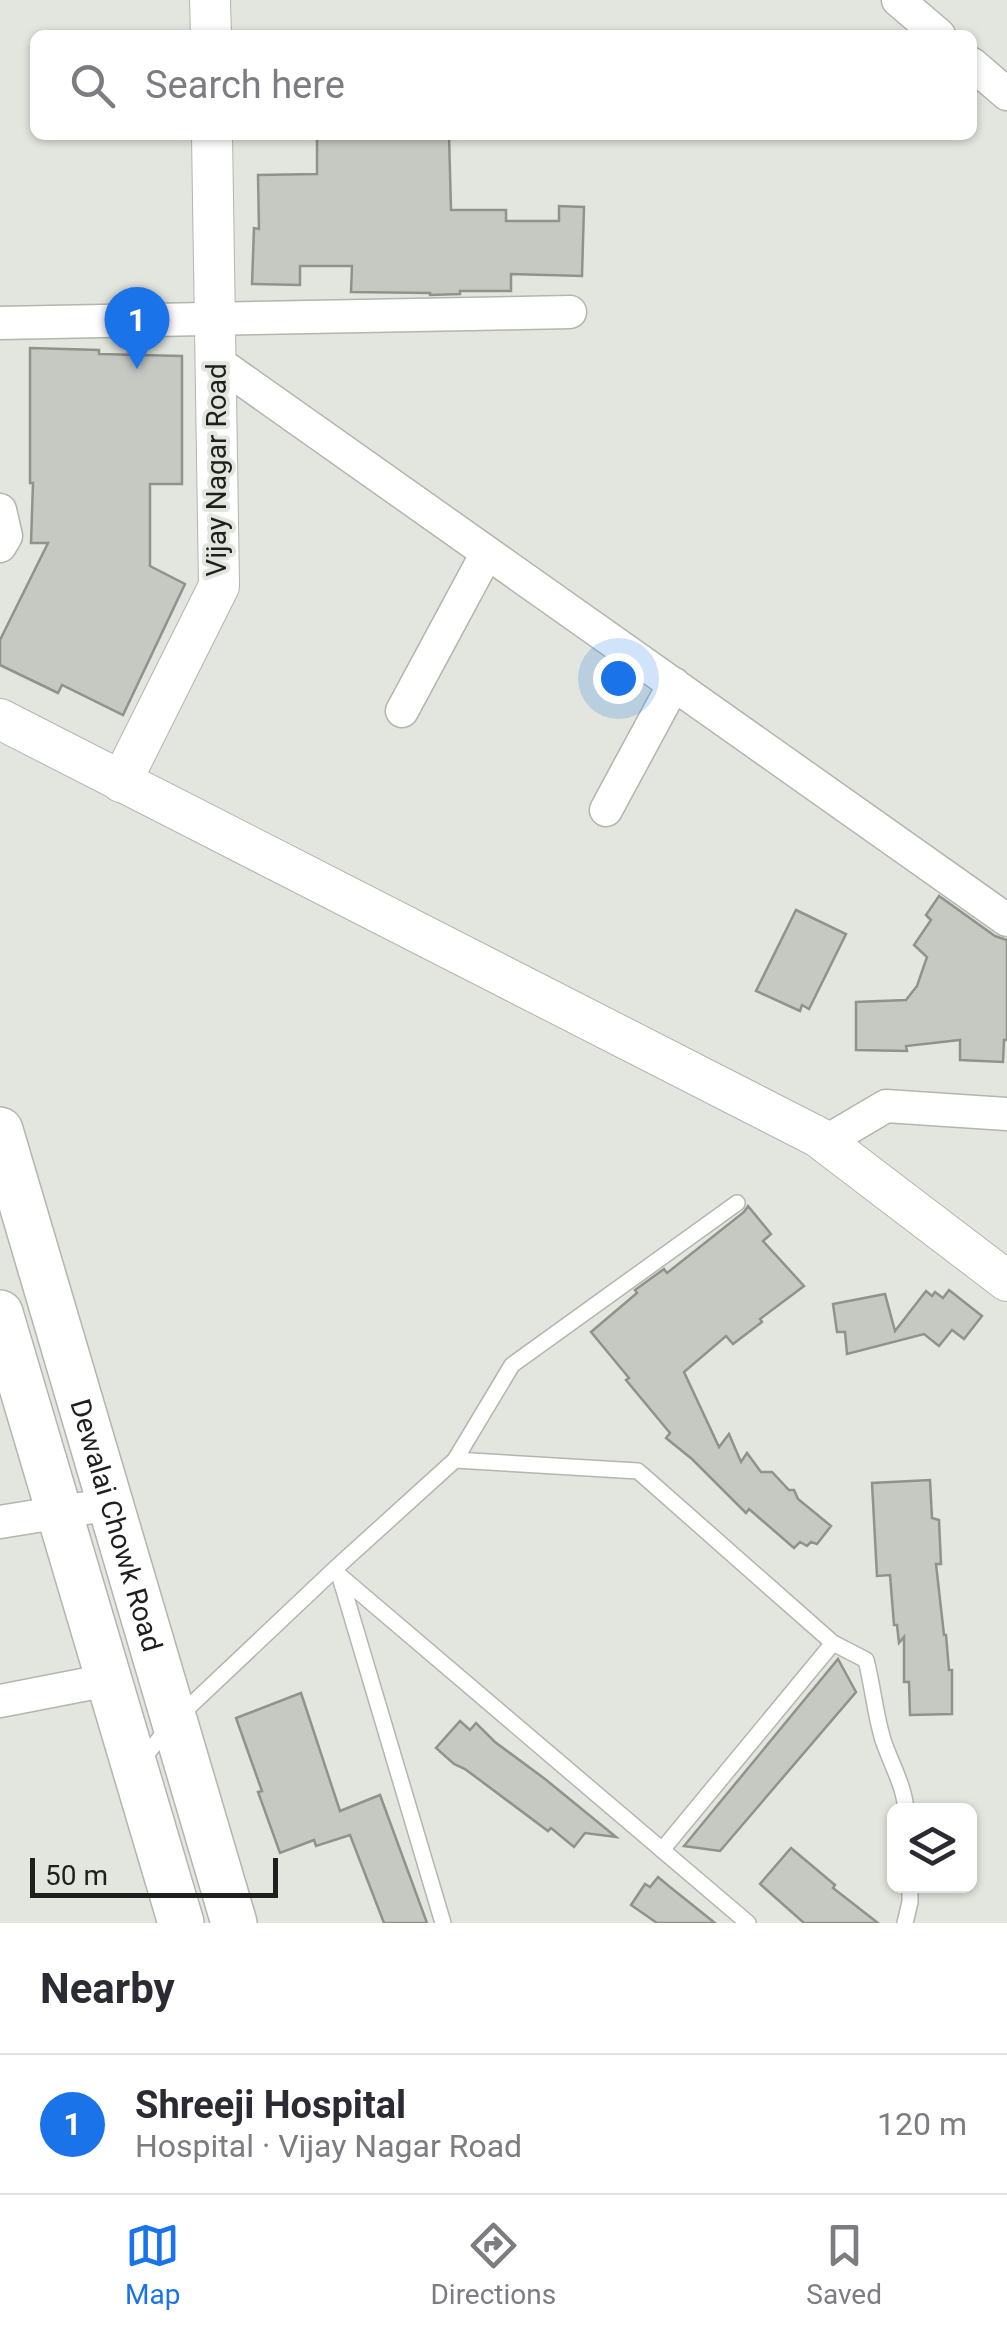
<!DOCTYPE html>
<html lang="en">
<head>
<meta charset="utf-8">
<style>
  :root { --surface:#fff; --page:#f7f7f7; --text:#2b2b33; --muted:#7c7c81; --line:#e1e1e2; --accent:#1a73e8 }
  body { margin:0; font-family:Roboto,sans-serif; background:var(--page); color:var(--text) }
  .controls { position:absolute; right:30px; bottom:30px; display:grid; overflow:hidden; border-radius:15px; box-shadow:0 2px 8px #0004 }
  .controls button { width:90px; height:90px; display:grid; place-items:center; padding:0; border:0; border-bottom:2px solid var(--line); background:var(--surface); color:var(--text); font:50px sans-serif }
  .scale { position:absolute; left:30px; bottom:25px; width:248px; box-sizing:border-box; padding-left:10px; border:5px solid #1e201d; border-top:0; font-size:28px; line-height:35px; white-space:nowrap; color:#1e201d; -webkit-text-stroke:8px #e2e6de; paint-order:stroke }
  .you { position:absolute; left:618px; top:678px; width:35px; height:35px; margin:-25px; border:8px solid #fff; border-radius:50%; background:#1a73e8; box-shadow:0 0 0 15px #1a73e833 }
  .badge { display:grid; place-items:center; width:65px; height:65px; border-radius:50%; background:var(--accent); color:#fff; font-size:32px; font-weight:700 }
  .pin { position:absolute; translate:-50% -82px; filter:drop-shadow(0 2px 5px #0008) }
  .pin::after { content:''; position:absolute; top:52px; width:35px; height:30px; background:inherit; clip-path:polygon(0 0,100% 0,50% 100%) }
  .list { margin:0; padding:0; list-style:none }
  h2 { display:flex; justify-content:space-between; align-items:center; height:130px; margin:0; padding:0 40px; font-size:42px }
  h2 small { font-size:32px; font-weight:400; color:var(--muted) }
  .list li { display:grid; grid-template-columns:65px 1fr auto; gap:30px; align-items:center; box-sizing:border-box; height:140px; padding:0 40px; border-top:2px solid var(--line) }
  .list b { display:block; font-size:38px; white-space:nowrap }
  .list p { margin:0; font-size:32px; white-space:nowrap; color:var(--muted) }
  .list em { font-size:32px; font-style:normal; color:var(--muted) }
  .icon { flex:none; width:55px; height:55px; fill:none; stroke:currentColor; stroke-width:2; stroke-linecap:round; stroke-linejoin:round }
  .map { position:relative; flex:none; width:1007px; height:1923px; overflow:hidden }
  .search { position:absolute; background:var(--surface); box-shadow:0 2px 8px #0004; left:30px; right:30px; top:30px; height:110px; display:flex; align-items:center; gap:25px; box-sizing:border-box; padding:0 35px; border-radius:15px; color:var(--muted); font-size:38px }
  .sheet { height:270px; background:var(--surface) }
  nav { display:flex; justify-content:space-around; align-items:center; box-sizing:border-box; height:140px; border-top:2px solid var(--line); background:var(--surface); font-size:28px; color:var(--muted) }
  nav a { display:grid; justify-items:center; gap:5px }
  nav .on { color:var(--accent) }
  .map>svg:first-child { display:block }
</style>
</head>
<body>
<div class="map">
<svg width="1007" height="1923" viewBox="0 0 1007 1923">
  <rect width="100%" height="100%" fill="#e2e6de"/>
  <g fill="#c5c9c2" stroke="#8f938b" stroke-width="2.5">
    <path d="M317 135H449L451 210H506V221H559V206L584 207 582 276 511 274V291H460V294L430 295V293L351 292 352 266H300V285L252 284 254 228 259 229 258 175 317 174Z"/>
    <path d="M30 348 99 350V354L182 356V484H150V566L185 584 123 715 62 685 58 693 0 665V640L48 543H31L33 483H30Z"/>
    <path d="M939 896 995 936 1007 940V1040H1004L1003 1062 960 1060V1040L906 1046 907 1051 856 1050V1002L906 1000 917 986 927 957 914 945 931 920 926 915Z"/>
    <path d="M796 910 846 934 809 1009 802 1005 800 1011 756 991Z"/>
    <path d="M748 1206 771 1234 763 1241 804 1286 760 1319 762 1322 733 1344 726 1336 684 1372 719 1447 729 1434 741 1462 747 1453 761 1472H772L789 1490H794L798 1499 831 1526 817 1544 811 1542 807 1546 800 1542 794 1548 749 1509 746 1513 692 1459 666 1438 670 1433 626 1380 629 1378 591 1332 637 1293 635 1290 664 1269 667 1273 744 1212Z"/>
    <path d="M949 1290 982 1316 964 1339 952 1330 939 1346 924 1334 847 1354 845 1332H837L833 1304 885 1294 895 1331 926 1291 932 1296 935 1292 943 1298Z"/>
    <path d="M930 1480 932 1518 939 1520 941 1564H936L944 1635H946L949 1670H952V1714L910 1715 909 1682H904V1637L899 1643 897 1625H894L890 1575 877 1576 872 1483Z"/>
    <path d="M838 1659 856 1692 720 1851 684 1846Z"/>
    <path d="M301 1693 340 1811 380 1795 427 1923H384L350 1835 316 1846 314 1840 280 1853 258 1792 262 1791 236 1718Z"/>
    <path d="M460 1721 470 1730 476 1723 495 1742 545 1779 616 1837 585 1833 574 1847 551 1828 548 1831 465 1769 454 1764 436 1748Z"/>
    <path d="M791 1848 835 1885 833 1888 878 1923H804L760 1884Z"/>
    <path d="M658 1877 670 1887 715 1923H657L631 1905 645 1884 650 1887Z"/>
  </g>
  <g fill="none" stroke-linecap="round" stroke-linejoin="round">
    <g stroke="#b2b6ae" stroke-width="18">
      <g id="service">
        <path d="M455 1460 638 1471 833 1643 866 1660C873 1687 875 1714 883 1740 891 1764 904 1785 906 1810"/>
        <path d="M339 1575 748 1923"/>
        <path d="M340 1577 443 1923"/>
        <path d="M140 1762 174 1721 338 1566 455 1460 512 1365 737 1203"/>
        <path d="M662 1850 833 1643"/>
        <path d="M905 1923 910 1902V1886"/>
      </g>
    </g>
    <g stroke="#b2b6ae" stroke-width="35">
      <g id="minor">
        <path d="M898 0 939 35"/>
        <path d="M972 64 1007 94"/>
        <path d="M0 323 570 312"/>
        <path d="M216 361 1007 920"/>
        <path d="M0 510 6 536 0 546"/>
        <path d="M402 711 487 553"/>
        <path d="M606 810 674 684"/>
        <path d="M825 1142 886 1106 1007 1114"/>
        <path d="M0 1522 111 1504"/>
        <path d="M0 1701 108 1680"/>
      </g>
    </g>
    <g stroke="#b2b6ae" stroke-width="42">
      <g id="tertiary">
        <path d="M210 0 211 35"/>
        <path d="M0 719 818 1137 1007 1281"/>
        <path d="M121 782 219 586 212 135"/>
      </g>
    </g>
    <g stroke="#b2b6ae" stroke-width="48">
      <g id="secondary">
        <path id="s1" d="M0 1130 234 1923"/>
        <path d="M0 1313 181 1923"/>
      </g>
    </g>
    <use href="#service" stroke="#fff" stroke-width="15"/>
    <use href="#minor" stroke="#fff" stroke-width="32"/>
    <use href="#tertiary" stroke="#fff" stroke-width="40"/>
    <use href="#secondary" stroke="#fff" stroke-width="45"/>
  </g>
  <g text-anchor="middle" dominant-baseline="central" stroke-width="8" stroke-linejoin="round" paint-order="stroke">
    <g font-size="28" fill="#1e201d" stroke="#e2e6de">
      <text transform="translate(216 470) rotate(-90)">Vijay Nagar Road</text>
      <text stroke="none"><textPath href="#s1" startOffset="412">Dewalai Chowk Road</textPath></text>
    </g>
  </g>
</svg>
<div class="controls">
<button><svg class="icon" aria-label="layers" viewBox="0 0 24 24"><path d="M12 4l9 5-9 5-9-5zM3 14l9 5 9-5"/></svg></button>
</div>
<div class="scale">50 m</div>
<div class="you"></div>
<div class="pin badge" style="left:137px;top:369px">1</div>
<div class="search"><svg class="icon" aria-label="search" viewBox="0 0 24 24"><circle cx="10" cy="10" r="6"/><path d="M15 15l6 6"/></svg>Search here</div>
</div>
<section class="sheet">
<h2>Nearby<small></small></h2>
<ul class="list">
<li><span class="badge">1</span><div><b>Shreeji Hospital</b><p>Hospital · Vijay Nagar Road</p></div><em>120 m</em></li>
</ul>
</section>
<nav>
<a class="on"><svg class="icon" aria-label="map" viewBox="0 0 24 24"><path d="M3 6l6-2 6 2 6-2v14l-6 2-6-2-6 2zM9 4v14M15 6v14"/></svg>Map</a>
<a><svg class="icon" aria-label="directions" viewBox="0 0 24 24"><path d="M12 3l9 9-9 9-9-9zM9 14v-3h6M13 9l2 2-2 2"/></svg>Directions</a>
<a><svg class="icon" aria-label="saved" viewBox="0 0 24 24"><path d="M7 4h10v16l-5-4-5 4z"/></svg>Saved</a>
</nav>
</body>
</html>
